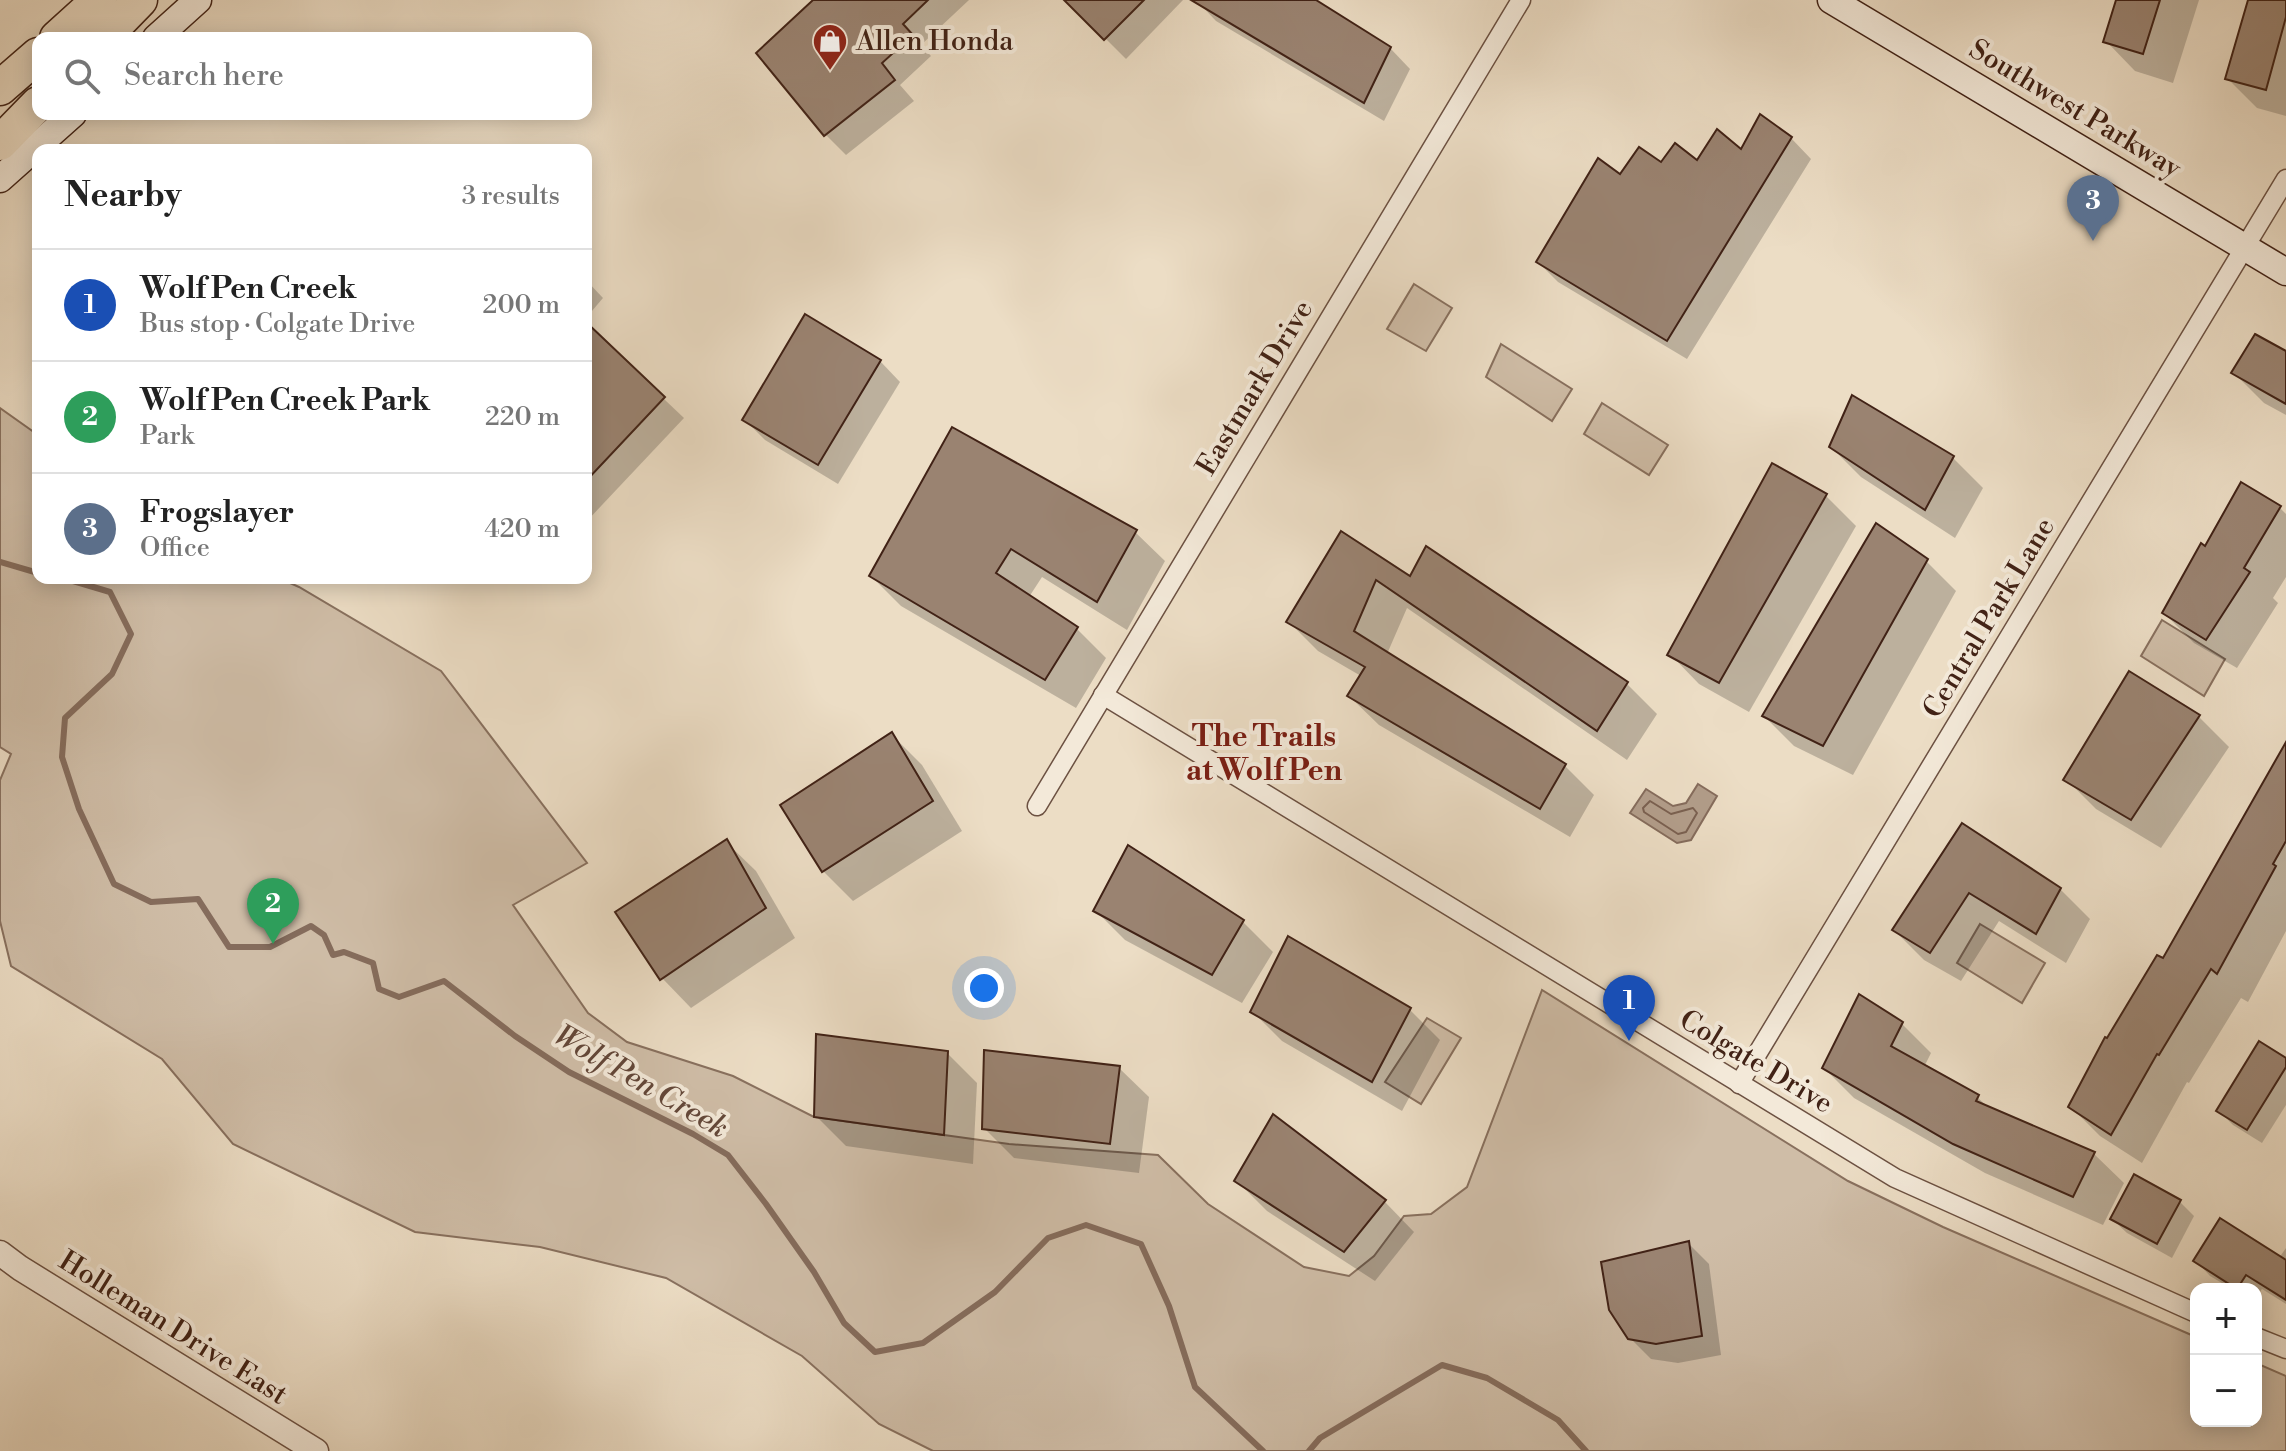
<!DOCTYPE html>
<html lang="en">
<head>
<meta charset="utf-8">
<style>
  :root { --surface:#fff; --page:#f6f6f6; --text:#222; --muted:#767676; --line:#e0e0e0; --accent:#111827 }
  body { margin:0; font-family:"Libre Bodoni",serif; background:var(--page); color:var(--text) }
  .controls { position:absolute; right:24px; bottom:24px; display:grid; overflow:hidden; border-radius:16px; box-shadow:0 4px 20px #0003 }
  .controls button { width:72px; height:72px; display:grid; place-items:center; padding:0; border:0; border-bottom:2px solid var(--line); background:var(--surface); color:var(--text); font:40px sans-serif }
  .you { position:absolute; left:984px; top:988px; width:28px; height:28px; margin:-20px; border:6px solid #fff; border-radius:50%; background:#1a73e8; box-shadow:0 0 0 12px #1a73e833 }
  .badge { display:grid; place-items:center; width:52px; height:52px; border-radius:50%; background:var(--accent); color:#fff; font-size:26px; font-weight:700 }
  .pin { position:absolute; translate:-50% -66px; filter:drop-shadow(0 2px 4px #0008) }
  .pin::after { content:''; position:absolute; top:42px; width:28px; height:24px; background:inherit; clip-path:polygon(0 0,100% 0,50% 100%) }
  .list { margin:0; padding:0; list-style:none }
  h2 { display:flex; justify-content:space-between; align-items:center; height:104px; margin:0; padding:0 32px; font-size:34px }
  h2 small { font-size:26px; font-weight:400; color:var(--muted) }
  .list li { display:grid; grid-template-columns:52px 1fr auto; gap:24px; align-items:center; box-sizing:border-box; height:112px; padding:0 32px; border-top:2px solid var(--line) }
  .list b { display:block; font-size:30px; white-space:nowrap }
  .list p { margin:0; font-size:26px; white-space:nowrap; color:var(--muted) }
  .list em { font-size:26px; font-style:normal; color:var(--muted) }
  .icon { flex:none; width:44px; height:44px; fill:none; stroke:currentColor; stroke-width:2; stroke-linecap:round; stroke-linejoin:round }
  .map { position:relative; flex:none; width:2286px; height:1451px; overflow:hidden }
  .search { position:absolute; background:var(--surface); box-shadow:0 4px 20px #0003; left:32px; top:32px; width:560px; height:88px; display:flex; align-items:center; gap:20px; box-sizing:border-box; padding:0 28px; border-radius:16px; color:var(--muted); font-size:30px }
  .panel { position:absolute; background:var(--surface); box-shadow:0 4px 20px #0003; left:32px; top:144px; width:560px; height:440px; border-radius:16px }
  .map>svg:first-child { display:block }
</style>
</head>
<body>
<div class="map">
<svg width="2286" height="1451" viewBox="0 0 2286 1451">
  <rect width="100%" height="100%" fill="#ecddc5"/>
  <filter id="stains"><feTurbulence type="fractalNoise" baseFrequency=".0025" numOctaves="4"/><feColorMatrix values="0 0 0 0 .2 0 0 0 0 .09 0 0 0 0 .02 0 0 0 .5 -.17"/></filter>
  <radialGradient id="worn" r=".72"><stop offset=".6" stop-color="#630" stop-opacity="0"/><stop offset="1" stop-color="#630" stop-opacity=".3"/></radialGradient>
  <g fill="#cfbda7" stroke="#88705e" stroke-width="2">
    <path d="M1414 284 1452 308 1426 351 1387 329Z"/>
    <path d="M1501 344 1572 389 1552 421 1486 377Z"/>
    <path d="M1602 403 1668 445 1649 475 1584 434Z"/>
    <path d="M0 408 38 435V578H279L299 587 441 671 587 863 513 905 588 1013 627 1042 733 1076 814 1117 1009 1144 1158 1155 1208 1204 1304 1267 1349 1276 1374 1256 1404 1216 1431 1214 1467 1187 1542 990 1848 1181 1943 1227 2196 1337V1421H2256V1363L2286 1376V1451H933L879 1424 802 1356 666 1278 540 1247 415 1232 233 1144 162 1059 11 966 0 921V780L11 754 0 747Z"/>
    <path d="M2162 620 2225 659 2204 696 2141 656Z"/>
    <path d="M1980 924 2045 963 2022 1003 1957 963Z"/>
    <path d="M1427 1018 1461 1038 1421 1104 1385 1082Z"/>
  </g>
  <path fill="#b29d8a" stroke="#856c5c" stroke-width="2" d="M1698 784 1717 796 1691 840 1677 843 1630 813 1646 789 1673 806 1686 803Z"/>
  <g fill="#0003">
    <path d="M816 0H969L921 45 931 56 900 85 914 101 846 155 826 135 758 53Z"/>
    <path d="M1067 0H1183L1126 59Z"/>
    <path d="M1196 0H1312L1390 48 1410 69 1384 121 1216 21Z"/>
    <path d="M2118 0H2199L2173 83 2135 71 2106 41Z"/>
    <path d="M2250 0H2286V116L2257 108 2227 78Z"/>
    <path d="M1791 138 1811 159 1687 359 1558 282 1538 262 1620 177 1662 164 1698 163Z"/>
    <path d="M586 280 603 298 586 318Z"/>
    <path d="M586 325 684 418 586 522Z"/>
    <path d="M2286 353V415L2264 403 2234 373Z"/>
    <path d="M880 361 900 382 838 484 765 440 744 419Z"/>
    <path d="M953 430 1135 532 1165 561 1127 630 1042 577 1029 597 1076 628 1106 658 1076 708 901 606 871 576Z"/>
    <path d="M1831 447 1953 458 1983 488 1955 538 1861 477Z"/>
    <path d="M1773 466 1826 496 1856 526 1749 712 1699 684 1670 654Z"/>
    <path d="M2280 508 2286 514V577L2273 598 2278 603 2237 668 2194 643 2164 613 2205 548Z"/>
    <path d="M1342 534 1411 578 1427 549 1627 684 1657 714 1627 760 1407 608 1387 654 1564 765 1594 795 1570 837 1379 725 1349 696 1361 676 1318 651 1288 621Z"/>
    <path d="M1926 561 1956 591 1853 775 1794 746 1764 716Z"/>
    <path d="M2130 673 2199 717 2229 747 2161 848 2096 809 2066 779Z"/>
    <path d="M892 735 922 765 962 831 853 901 823 871 783 806Z"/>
    <path d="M2286 747V931L2248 1002 2241 998 2189 1083 2187 1082 2142 1163 2100 1136 2070 1106 2163 961Z"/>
    <path d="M1962 825 2060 889 2090 919 2066 963 1999 921 1961 981 1924 960 1894 930Z"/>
    <path d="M726 842 756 871 795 938 691 1008 662 978Z"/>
    <path d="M1129 848 1243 922 1273 952 1242 1003 1125 940 1095 910Z"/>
    <path d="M1410 1010 1440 1040 1402 1111 1282 1041 1252 1011Z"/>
    <path d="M1902 1024 1931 1053 1924 1067 1977 1097 1989 1108 2094 1154 2124 1183 2103 1225 1985 1173 1854 1098 1824 1068Z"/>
    <path d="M947 1053 977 1083 973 1164 846 1146 816 1116Z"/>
    <path d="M2286 1060V1105L2262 1143 2233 1125 2218 1110Z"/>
    <path d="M1119 1068 1149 1097 1139 1173 1014 1158 984 1128Z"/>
    <path d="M1273 1117 1385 1202 1414 1232 1375 1281 1267 1211 1237 1181Z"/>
    <path d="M2179 1201 2194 1216 2172 1258 2127 1233 2112 1219Z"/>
    <path d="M1689 1244 1709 1264 1721 1355 1678 1363 1651 1359 1630 1338Z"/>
    <path d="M2286 1248V1304L2262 1289 2256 1297V1289H2232L2210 1276 2196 1261 2279 1258Z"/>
  </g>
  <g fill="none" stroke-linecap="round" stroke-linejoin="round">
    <path stroke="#7a6050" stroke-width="2" d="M1650 801 1671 814 1693 808 1697 813 1686 832 1678 834 1644 812 1643 808Z"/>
    <g stroke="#856c5c" stroke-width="6">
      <path d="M0 562 38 573"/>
      <path d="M63 578 110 592 131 634 112 674 65 718 62 757 79 809 114 884 151 902 198 899 229 947H270L311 926 324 935 333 955 344 952 373 963 379 989 399 997 444 981 515 1036 569 1072 693 1134 728 1155 766 1204 814 1272 844 1323 875 1352 923 1343 995 1292 1048 1238 1086 1225 1141 1244 1169 1306 1195 1387 1263 1451"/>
      <path d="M1309 1451 1320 1438 1442 1365 1487 1378 1558 1420 1586 1451"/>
    </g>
  </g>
  <g fill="#9a8371" stroke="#412216" stroke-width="2">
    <path d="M813 0H928L903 24 913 35 882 63 895 80 824 136 756 53Z"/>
    <path d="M1064 0H1144L1104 40Z"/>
    <path d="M1191 0H1316L1391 47 1364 103Z"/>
    <path d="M2116 0H2160L2143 54 2103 42Z"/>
    <path d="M2248 0H2286V17L2266 90 2225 79Z"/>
    <path d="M1760 114 1792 137 1667 341 1536 262 1598 158 1620 174 1639 147 1661 162 1675 143 1697 160 1717 129 1741 149Z"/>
    <path d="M805 314 881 360 818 465 742 420Z"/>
    <path d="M586 322 665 397 586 481Z"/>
    <path d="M2255 334 2286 351V404L2231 373Z"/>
    <path d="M1852 395 1954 456 1925 510 1829 447Z"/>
    <path d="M952 427 1137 530 1097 602 1011 549 996 573 1078 627 1045 680 869 576Z"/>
    <path d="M1772 463 1827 494 1719 683 1667 655Z"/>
    <path d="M2241 482 2281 506 2244 568 2250 572 2206 640 2162 613 2201 543 2205 546Z"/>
    <path d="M1876 523 1928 559 1823 746 1762 716Z"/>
    <path d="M1341 531 1410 576 1426 546 1628 682 1597 731 1376 580 1354 631 1566 764 1540 809 1347 696 1365 667 1286 622Z"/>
    <path d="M2129 671 2200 715 2131 820 2063 780Z"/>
    <path d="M892 732 933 801 822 872 780 805Z"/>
    <path d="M2286 742V841L2273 864 2276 866 2217 974 2211 969 2159 1055 2157 1054 2111 1135 2068 1107 2105 1037 2107 1038 2157 955 2163 958Z"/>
    <path d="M1962 823 2061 888 2036 934 1969 893 1930 953 1892 930Z"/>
    <path d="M727 839 766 908 660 980 615 912Z"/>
    <path d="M1128 845 1244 920 1212 975 1093 911Z"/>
    <path d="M1288 936 1411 1008 1372 1082 1250 1012Z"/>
    <path d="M1859 994 1903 1022 1891 1046 1979 1095 1976 1101 2095 1152 2073 1197 1953 1144 1822 1068Z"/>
    <path d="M816 1034 948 1051 944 1135 814 1117Z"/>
    <path d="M2259 1041 2286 1058V1067L2247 1130 2216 1111Z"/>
    <path d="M984 1050 1120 1066 1110 1144 982 1129Z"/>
    <path d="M1273 1114 1386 1200 1344 1252 1234 1181Z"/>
    <path d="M2134 1174 2181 1200 2157 1244 2110 1219Z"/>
    <path d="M2220 1218 2286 1260V1300L2246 1275 2237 1289 2193 1261Z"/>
    <path d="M1689 1241 1702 1336 1656 1344 1628 1339 1609 1310 1601 1262Z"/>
  </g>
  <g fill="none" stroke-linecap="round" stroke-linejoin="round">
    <g stroke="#6c5142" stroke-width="21">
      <g id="minor">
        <path d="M1103 695 1895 1178 2196 1313"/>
        <path d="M1037 806 1521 0"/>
        <path d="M1739 1084 2286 179"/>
        <path d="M2256 1337 2286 1349"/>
      </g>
    </g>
    <g stroke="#6c5142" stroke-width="27">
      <path id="tertiary" d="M0 1253 20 1268 316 1451"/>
    </g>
    <g stroke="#412216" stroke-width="29">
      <g id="secondary">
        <path d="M1831 0 2286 272"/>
        <path d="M156 38 198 0"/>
        <path d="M0 179 73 114"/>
      </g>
    </g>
    <g stroke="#412216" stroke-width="37">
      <g id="motorway">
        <path d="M57 38 99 0"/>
        <path d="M103 38 140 0"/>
        <path d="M0 88 38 55"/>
        <path d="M0 143 38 104"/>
      </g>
    </g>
    <use href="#minor" stroke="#f3e9d9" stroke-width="18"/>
    <use href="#tertiary" stroke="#f3e9d9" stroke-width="24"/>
    <use href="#secondary" stroke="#f3e9d9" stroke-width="26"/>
    <use href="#motorway" stroke="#ecddc5" stroke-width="34"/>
  </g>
  <defs>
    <g id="shop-pin" transform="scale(1.8)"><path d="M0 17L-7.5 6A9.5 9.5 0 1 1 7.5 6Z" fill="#8f2418" stroke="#f3e9d9"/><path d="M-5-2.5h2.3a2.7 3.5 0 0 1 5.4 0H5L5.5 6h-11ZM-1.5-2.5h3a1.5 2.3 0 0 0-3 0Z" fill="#fff"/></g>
  </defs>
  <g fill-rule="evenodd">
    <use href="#shop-pin" x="830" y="41"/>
  </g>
  <g text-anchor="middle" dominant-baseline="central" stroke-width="8" stroke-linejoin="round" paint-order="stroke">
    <g font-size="28" fill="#412216" stroke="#f3e9d9" text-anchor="start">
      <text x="856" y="41">Allen Honda</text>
    </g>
    <g font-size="28" fill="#412216" stroke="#f3e9d9">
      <text transform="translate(2075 109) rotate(31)">Southwest Parkway</text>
      <text transform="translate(1255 388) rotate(-59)">Eastmark Drive</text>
      <text transform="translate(1989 618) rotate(-59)">Central Park Lane</text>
      <text transform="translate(1756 1062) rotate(31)">Colgate Drive</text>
      <text transform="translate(173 1328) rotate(32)">Holleman Drive East</text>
    </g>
    <g font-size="30" font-weight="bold" fill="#7a1f14" stroke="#f3e9d9">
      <text x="1264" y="737">The Trails<tspan x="1264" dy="34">at Wolf Pen</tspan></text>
    </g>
    <g font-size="30" font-style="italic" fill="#634739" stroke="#f3e9d9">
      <text transform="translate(641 1082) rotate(30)">Wolf Pen Creek</text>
    </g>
  </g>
  <rect width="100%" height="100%" filter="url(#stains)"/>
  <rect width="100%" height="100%" fill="url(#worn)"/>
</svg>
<div class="controls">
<button>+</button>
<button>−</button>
</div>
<div class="you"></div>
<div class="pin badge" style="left:1629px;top:1041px;background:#1a4fb4">1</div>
<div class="pin badge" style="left:273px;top:944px;background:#2e9e5b">2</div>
<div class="pin badge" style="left:2093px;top:241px;background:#5c6f8a">3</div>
<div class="search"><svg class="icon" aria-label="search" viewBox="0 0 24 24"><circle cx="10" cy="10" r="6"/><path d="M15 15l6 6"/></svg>Search here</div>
<section class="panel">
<h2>Nearby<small>3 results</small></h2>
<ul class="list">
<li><span class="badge" style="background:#1a4fb4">1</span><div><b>Wolf Pen Creek</b><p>Bus stop · Colgate Drive</p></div><em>200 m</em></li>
<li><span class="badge" style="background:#2e9e5b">2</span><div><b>Wolf Pen Creek Park</b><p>Park</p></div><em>220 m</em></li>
<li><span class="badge" style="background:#5c6f8a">3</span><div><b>Frogslayer</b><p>Office</p></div><em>420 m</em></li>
</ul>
</section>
</div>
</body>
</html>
